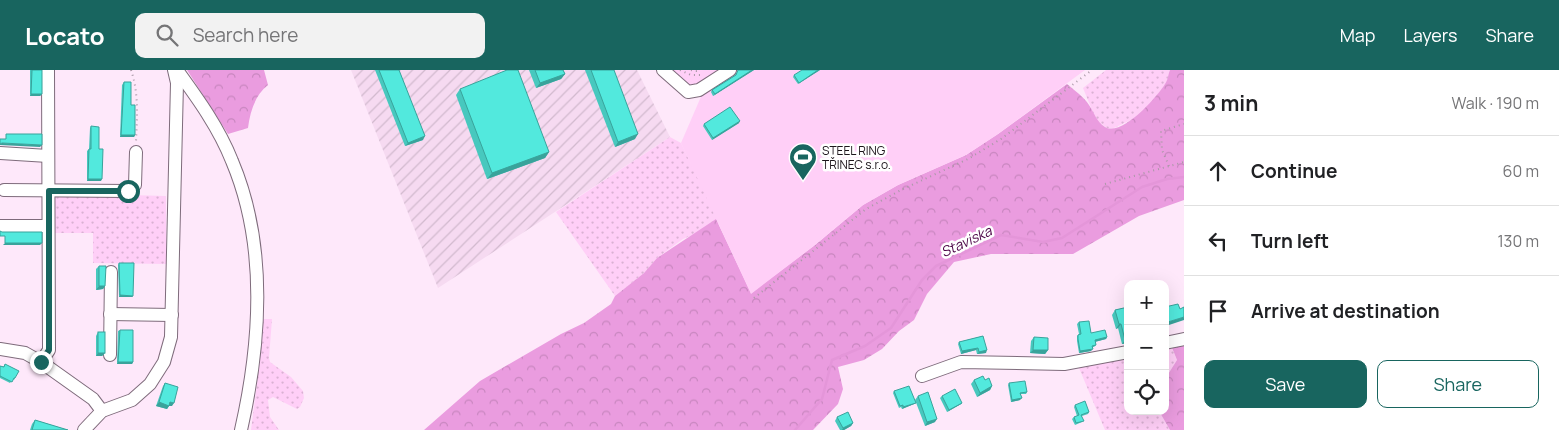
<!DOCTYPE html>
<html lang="en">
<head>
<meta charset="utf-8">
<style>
  :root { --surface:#fff; --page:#f2f2f2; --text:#202124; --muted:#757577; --line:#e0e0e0; --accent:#18655f }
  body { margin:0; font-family:Manrope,sans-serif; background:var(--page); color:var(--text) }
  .controls { position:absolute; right:15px; bottom:15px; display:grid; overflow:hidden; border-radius:10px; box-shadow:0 5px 20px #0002 }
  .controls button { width:45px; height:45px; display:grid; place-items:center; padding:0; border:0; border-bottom:1px solid var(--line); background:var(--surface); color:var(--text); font:25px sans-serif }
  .stop { position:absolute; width:15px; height:15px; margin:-11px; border:4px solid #18655f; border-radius:50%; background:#fff }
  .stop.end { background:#18655f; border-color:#fff; box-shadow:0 1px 5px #0008 }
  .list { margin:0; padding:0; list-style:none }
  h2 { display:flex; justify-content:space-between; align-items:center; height:65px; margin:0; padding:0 20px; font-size:21px }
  h2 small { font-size:16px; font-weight:400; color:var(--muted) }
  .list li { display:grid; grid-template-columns:32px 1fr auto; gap:15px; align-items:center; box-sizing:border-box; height:70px; padding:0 20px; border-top:1px solid var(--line) }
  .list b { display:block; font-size:19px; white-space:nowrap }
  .list em { font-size:16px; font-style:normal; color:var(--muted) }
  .actions { display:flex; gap:10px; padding:15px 20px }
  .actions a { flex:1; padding:11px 0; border:1px solid var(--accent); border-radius:10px; text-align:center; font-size:18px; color:var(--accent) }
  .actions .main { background:var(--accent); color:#fff }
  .icon { flex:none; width:28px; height:28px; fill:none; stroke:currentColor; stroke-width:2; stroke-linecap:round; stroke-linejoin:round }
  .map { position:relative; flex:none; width:1184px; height:360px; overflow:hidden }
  header { display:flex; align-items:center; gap:30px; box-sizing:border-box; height:70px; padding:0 25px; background:var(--accent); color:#fff }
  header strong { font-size:24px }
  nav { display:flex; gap:28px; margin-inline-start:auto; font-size:18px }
  .search { width:350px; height:45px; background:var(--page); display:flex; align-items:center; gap:12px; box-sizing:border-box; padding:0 18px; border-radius:10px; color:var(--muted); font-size:19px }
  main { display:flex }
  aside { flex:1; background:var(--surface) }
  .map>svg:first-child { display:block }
</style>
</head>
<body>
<header>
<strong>Locato</strong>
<div class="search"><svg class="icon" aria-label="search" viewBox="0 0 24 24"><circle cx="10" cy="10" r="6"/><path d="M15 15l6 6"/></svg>Search here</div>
<nav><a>Map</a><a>Layers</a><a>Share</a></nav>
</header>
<main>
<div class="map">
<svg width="1184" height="360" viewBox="0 0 1184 360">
  <defs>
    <pattern id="industrial-furrows" width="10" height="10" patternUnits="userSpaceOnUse" patternTransform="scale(1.25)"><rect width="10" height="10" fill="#f6daf1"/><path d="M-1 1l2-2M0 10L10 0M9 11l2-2" fill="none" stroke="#d2bace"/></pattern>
    <pattern id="grass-dots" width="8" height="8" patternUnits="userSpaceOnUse" patternTransform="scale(1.25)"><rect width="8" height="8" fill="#ffcff7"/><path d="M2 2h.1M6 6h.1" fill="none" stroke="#dab1d3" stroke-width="1.8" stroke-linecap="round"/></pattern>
    <pattern id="forest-crowns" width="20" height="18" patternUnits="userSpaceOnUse" patternTransform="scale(1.25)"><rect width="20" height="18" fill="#ea9cdf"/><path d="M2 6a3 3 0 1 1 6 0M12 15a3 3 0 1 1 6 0" fill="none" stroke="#c886bf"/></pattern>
  </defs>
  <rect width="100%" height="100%" fill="#fee8fa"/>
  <path fill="url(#industrial-furrows)" d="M351 0H637L670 67 438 218Z"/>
  <g fill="url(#grass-dots)">
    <path d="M1085 0 683 169 657 188 644 203 615 226 556 142 670 67 681 73 698 108Z"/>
    <path d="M1106 0H1170L1167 12 1151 34 1131 50 1114 58H1107L1096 50 1083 18Z"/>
    <path d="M57 123 166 126V194L93 193V163H54V126Z"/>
    <path d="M263 249H272L269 288 270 292 291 307 303 321 304 328 300 337 297 339 273 327 268 330 270 347 279 360H251L258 306Z"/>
    <path d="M1171 275 1177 290 1165 309V277Z"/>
    <path d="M1128 287V341H1159L1170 360H1105L1079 298 1080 297Z"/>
  </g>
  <g fill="url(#forest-crowns)">
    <path d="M187 0H264L268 15C255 25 250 42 248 58L228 64Z"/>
    <path d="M1170 0H1184V130L1139 146 1073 184H991L954 192 927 224 914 250 899 261 882 279 864 290 838 297 843 319 838 334 813 360H424L480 311 561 264 584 253 611 234 615 226 644 203 657 188 716 149 751 223 815 175 863 135 898 115 966 85 998 64 1067 14C1074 20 1084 27 1089 35 1095 44 1096 51 1105 57 1122 67 1157 27 1165 14 1168 10 1168 5 1170 0Z"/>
    <path d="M1184 272V360H1170L1159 341H1165V309L1177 290 1171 275Z"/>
  </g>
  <path fill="#ffcff7" d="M669 0H1085L998 64 966 85 898 115 863 135 815 175 751 224 681 73 703 22 696 15 686 14Z"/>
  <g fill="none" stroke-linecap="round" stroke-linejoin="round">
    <path stroke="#e496d9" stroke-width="2.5" d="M795 360 822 329 832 290 865 276 891 258 922 210 936 196 1001 165 1043 172 1062 168 1142 117 1167 109 1184 107"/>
    <g stroke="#7e6b7b" stroke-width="14">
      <g id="minor">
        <path d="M177 0C198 29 219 58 232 91 268 176 261 272 241 360"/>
        <path d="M663 0 688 22 699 20 730 0"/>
        <path d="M0 83 48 86"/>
        <path d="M4 120 128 121 135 115 136 82"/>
        <path d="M0 156H48"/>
        <path d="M110 244 172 245"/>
        <path d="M1165 273 1184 269"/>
        <path d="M0 279 25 283 41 292 93 329 102 341"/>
        <path d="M110 285 111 202"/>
        <path d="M41 292 49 280 48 0"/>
        <path d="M922 306 961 292 1064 294 1128 282"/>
        <path d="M84 360 102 341 132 330 150 314 164 292 171 267 177 13 174 0"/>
      </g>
    </g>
    <g stroke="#a999a6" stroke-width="2" stroke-dasharray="1 4" stroke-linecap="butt">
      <path d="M131 0C139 23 137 48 136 72"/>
      <path d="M680 0 691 5H702"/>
      <path d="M691 0 696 1 700 0"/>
      <path d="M1169 96 1162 80 1161 61 1184 54"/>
      <path d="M1105 114 1184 92"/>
      <path d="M754 228 866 139 901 120 968 89 1001 69 1092 0"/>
    </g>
    <use href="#minor" stroke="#fff" stroke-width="12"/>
  </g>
  <g fill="#47c8be">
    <path d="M30 0H42V24L40 26H30Z"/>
    <path d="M375 0H399L423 70 405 76Z"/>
    <path d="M529 0H563L565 4 561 9 536 18Z"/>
    <path d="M585 0H614L635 69 615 77Z"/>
    <path d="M738 0H754L713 26 711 22 712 20 735 5Z"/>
    <path d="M820 0 798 14 793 7 794 5Z"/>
    <path d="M124 12 131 35 135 65 134 67H120L122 15Z"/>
    <path d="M460 19 549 82 545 88 487 109 456 25Z"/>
    <path d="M739 53 712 70 703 56 704 54Z"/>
    <path d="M91 56 99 79 101 111H87V81L89 79 90 58Z"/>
    <path d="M119 193 133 226 132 227H119L118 195Z"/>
    <path d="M99 196 105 216 103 219 96 220V199Z"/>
    <path d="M1128 237V273L1122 274 1118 258 1116 259 1112 245 1115 240Z"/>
    <path d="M1165 237 1180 239 1166 256 1165 253Z"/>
    <path d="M1079 252 1091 263 1107 267 1106 269 1095 272 1096 275 1094 277H1092L1091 281 1079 283 1077 271V266L1079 264 1077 254Z"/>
    <path d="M120 260 133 292 132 294H117L118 261Z"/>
    <path d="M98 262 105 283 102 286H96V266Z"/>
    <path d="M983 266 986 283 977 284 976 280 961 284 958 274 959 272Z"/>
    <path d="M1034 267 1048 280 1045 284 1030 283 1031 271Z"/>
    <path d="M0 296 3 297 4 296 15 308 14 310 13 309 10 313 0 308Z"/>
    <path d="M974 310H985L992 316 990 320 977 327 971 314Z"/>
    <path d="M165 313 172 336H169L167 339 156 336 163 316Z"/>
    <path d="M1009 313 1027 322 1026 324H1021L1020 330 1011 332 1008 315Z"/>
    <path d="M894 321 916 333 914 334 902 339 901 337 899 338 893 323Z"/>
    <path d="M918 326 935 352 925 356 915 330Z"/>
    <path d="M942 326 962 333 961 334 947 342 940 328Z"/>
    <path d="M1075 335 1089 342 1088 344 1082 346V352L1075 355 1072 349 1074 347 1077 346 1074 337Z"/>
    <path d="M837 347 853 353 851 356 844 360H840L835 351Z"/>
    <path d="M35 350 68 360H30L32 354Z"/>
  </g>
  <g fill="#39a39b">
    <path d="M752 0H754L713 26 715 24Z"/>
    <path d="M818 0H820L798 14 799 13Z"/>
    <path d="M565 4 561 9 536 18 540 13Z"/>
    <path d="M31 24H42L40 26H30Z"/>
    <path d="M740 51 739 53 712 70 713 68Z"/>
    <path d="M638 64 635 69 615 77 618 72Z"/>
    <path d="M121 65H135L134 67H120Z"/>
    <path d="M425 66 423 70 405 76 408 73Z"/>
    <path d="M2 73 42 75 40 77 0 75V74Z"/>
    <path d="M549 82 545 88 487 109 492 103Z"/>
    <path d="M88 109H102L101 111H87Z"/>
    <path d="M5 173H42L40 175H3Z"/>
    <path d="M99 216H105L103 219 96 220Z"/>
    <path d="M120 225 133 226 132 227H119Z"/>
    <path d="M1184 247V250L1166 256 1168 252Z"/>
    <path d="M1119 254H1121L1118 258 1116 259Z"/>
    <path d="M1107 267 1106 269 1094 272 1095 270Z"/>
    <path d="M1128 269V273L1122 274 1125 270Z"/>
    <path d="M978 278 976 280 961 284 962 281Z"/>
    <path d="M1093 279 1091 281 1079 283 1080 281Z"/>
    <path d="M987 280 986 283 977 284 979 282Z"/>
    <path d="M1033 280H1048L1045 284 1030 283Z"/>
    <path d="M98 283H105L102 286H96Z"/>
    <path d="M118 292H133L132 294H117Z"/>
    <path d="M992 316 990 320 977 327 980 323Z"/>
    <path d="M1022 328 1020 330 1011 332 1012 330Z"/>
    <path d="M159 332H170L174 333 172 336H169L167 339 156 336Z"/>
    <path d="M916 333 914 334 902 339 903 337Z"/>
    <path d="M962 333 961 334 947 342 949 340Z"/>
    <path d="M937 349 935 352 925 356 927 352Z"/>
    <path d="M853 353 851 356 844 360H842L843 358Z"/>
  </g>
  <g fill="#52e9dd" stroke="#39a39b">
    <path d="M32 0H42V24H31Z"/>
    <path d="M379 0H399L425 66 408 73Z"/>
    <path d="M507 0H518L549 82 492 103 460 19Z"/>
    <path d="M535 0H563L565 4 540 13Z"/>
    <path d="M591 0H614L638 64 618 72Z"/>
    <path d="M738 0H752L715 24 712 20 736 5Z"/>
    <path d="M802 0H818L799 13 794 5Z"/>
    <path d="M124 12H131V35H135V65H121Z"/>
    <path d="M730 37 740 51 713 68 704 54Z"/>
    <path d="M91 56 99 57V79H103L102 109H88L89 79H91Z"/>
    <path d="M6 64H42V75L2 73 0 74V69H6Z"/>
    <path d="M0 161 2 162H42V173H5V166H0Z"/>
    <path d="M119 193H134L133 226 120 225Z"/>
    <path d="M99 196H106L105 216H99Z"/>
    <path d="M1178 234 1180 239 1184 237V247L1168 252 1165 237Z"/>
    <path d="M1128 237V269L1125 270 1121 254H1119L1115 240Z"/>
    <path d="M1089 251 1091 263 1105 260 1107 267 1095 270 1096 275 1092 276 1093 279 1080 281 1078 269V265L1081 264 1079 252Z"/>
    <path d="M120 260H133V292H118Z"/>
    <rect x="98" y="262" width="7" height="21"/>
    <path d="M983 266 987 280 979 282 978 278 962 281 959 272Z"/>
    <path d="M1034 267 1048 268V280H1033Z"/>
    <path d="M5 294 19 301 15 308H14L12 312 0 306V296L4 297Z"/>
    <path d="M983 306 985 310 989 308 992 316 980 323 974 310Z"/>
    <path d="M1025 311 1027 322 1020 323 1022 328 1012 330 1009 313Z"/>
    <path d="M165 313 178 317 174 333 170 332 169 336 159 332Z"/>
    <path d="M909 316 916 333 903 337V335L900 336 894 321Z"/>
    <path d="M955 319 962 333 949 340 942 326Z"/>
    <path d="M928 322 937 349 927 352 918 326Z"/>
    <path d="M1085 331 1089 342 1081 345 1084 351 1076 353 1074 347 1079 345 1075 335Z"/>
    <path d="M848 342 853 353 843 358 837 347Z"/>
    <path d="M35 350 68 360H32Z"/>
  </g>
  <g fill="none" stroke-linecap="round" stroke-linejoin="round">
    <path stroke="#18655f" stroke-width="6" d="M41 292 49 280V121H128"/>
  </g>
  <defs>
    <g id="stadium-pin" transform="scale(1.4375)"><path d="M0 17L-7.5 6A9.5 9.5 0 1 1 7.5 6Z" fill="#18655f" stroke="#fff"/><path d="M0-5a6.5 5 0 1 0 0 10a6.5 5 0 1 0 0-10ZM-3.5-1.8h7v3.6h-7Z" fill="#fff"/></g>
  </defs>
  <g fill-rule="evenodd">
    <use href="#stadium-pin" x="803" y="87"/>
  </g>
  <g text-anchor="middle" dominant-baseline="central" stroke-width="5" stroke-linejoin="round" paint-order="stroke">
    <g font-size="12" fill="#1d161c" stroke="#fff" text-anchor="start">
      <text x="822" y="80">STEEL RING<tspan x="822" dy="14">TŘINEC s.r.o.</tspan></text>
    </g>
    <g font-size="14" font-style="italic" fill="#4c0547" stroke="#fff">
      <text transform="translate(966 171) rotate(-25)">Staviska</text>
    </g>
  </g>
</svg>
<div class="controls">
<button>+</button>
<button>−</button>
<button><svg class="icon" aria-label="locate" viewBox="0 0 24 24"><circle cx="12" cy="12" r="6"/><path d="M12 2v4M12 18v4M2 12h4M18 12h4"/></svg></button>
</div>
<div class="stop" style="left:128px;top:121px"></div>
<div class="stop end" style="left:41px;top:292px"></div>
</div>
<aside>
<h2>3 min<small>Walk · 190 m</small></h2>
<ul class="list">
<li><svg class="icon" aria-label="ahead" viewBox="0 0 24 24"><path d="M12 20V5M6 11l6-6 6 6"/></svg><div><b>Continue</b></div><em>60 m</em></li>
<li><svg class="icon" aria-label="left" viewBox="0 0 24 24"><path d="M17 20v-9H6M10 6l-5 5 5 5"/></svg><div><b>Turn left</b></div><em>130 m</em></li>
<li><svg class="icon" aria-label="arrive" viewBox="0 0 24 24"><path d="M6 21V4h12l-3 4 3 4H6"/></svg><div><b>Arrive at destination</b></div></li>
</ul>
<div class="actions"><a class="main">Save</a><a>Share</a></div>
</aside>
</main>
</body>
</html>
